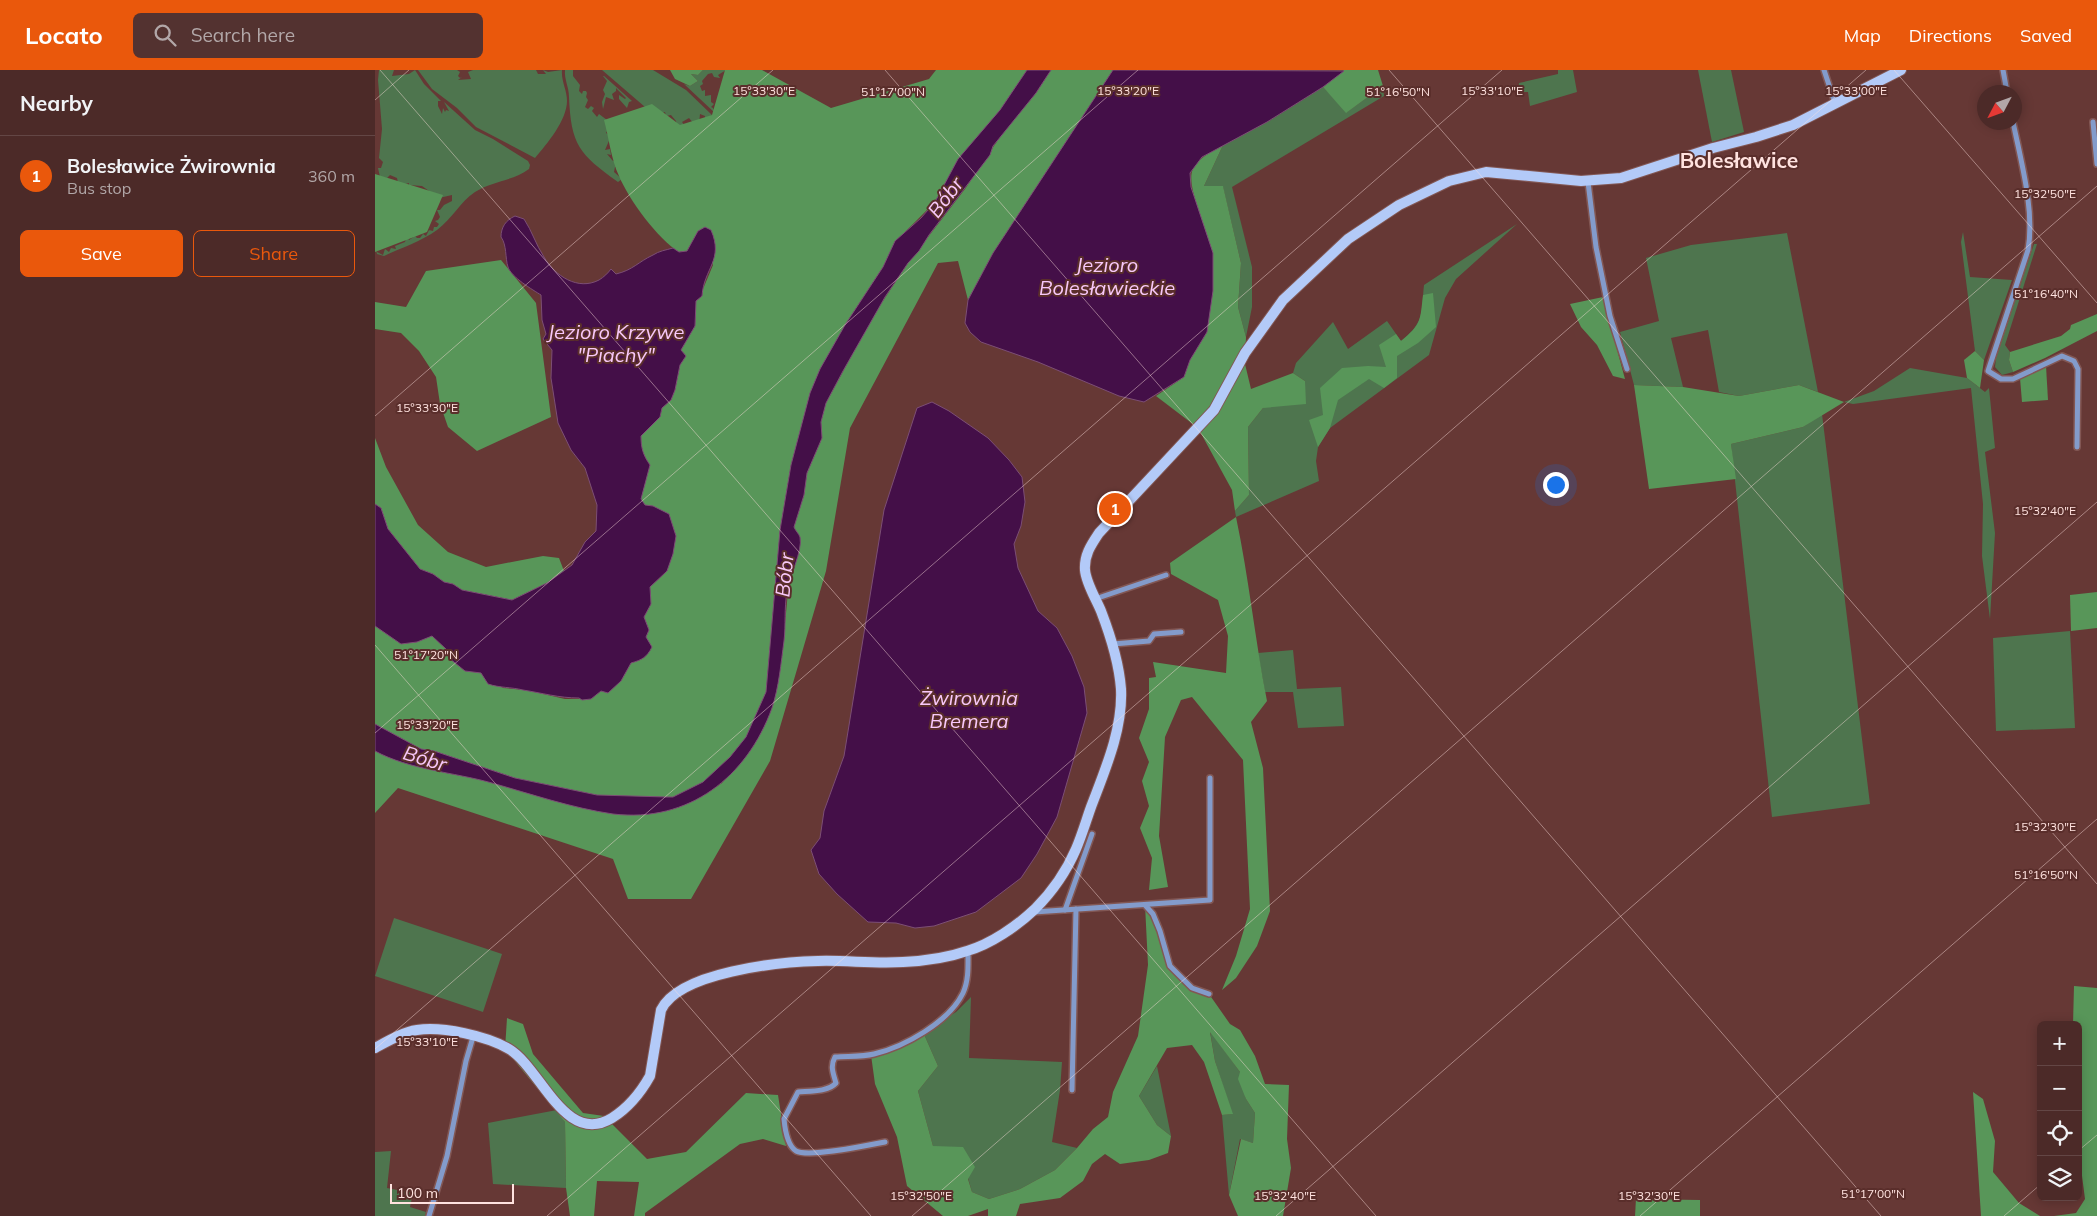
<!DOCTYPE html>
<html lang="en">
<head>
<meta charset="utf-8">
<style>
  :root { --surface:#4c2a28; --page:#533230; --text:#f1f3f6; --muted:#b2a7a8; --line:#634645; --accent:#ea580c }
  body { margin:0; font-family:Mulish,sans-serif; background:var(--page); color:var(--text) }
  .controls { position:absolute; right:15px; bottom:15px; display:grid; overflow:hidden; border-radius:8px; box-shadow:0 2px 12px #0003 }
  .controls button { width:45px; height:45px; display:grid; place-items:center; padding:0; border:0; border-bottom:1px solid var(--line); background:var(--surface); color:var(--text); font:25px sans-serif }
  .compass { position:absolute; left:1602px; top:15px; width:45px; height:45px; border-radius:50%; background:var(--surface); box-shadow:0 2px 12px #0003; rotate:229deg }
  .scale { position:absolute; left:15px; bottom:12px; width:124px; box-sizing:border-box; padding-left:5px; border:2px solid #ffe2df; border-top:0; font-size:14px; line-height:18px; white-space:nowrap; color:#ffe2df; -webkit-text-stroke:4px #5a2e2b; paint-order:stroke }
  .you { position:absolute; left:1180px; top:414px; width:18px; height:18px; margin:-12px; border:4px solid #fff; border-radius:50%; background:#1a73e8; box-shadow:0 0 0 8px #1a73e833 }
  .badge { display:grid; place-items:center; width:32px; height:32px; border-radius:50%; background:var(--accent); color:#fff; font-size:16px; font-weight:700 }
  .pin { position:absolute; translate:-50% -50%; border:2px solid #fff; box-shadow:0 1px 5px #0006 }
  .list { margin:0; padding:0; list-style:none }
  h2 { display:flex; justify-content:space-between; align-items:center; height:65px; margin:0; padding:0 20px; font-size:21px }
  h2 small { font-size:16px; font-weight:400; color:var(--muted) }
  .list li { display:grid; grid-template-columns:32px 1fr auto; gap:15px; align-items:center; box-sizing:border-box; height:80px; padding:0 20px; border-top:1px solid var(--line) }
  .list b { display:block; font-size:19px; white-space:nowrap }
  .list p { margin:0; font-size:16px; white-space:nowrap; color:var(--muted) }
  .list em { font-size:16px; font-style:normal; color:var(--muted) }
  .actions { display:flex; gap:10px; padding:15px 20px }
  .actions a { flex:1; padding:11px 0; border:1px solid var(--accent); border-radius:8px; text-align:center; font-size:18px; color:var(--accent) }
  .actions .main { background:var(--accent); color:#fff }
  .icon { flex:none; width:28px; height:28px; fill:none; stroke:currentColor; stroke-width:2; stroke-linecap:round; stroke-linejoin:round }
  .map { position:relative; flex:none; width:1722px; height:1146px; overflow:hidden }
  header { display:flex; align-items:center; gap:30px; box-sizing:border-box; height:70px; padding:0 25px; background:var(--accent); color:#fff }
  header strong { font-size:24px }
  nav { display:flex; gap:28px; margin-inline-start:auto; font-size:18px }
  .search { width:350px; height:45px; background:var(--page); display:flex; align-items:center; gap:12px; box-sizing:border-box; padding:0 18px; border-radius:8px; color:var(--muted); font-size:19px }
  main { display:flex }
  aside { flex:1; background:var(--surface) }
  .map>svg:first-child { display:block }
</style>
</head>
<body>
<header>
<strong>Locato</strong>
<div class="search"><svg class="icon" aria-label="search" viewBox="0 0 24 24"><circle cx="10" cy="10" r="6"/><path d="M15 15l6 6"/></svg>Search here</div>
<nav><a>Map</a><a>Directions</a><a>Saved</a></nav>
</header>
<main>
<aside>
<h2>Nearby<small></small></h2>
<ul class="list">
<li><span class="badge">1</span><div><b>Bolesławice Żwirownia</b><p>Bus stop</p></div><em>360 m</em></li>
</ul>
<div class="actions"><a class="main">Save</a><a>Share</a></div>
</aside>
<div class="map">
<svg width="1722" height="1146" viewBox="0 0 1722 1146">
  <rect width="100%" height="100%" fill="#663835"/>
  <g fill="#4e754e">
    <path d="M4 0H19L17 6 34 4 40 0 49 14 66 31H63V36L67 44 68 38 70 42 71 40 74 41 69 32 100 60 118 69 153 91 155 95 154 99C138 111 117 111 100 122 85 132 77 149 62 160 47 171 26 178 9 186L2 184 0 175 2 182 8 185 10 179 14 182 16 178 21 179 20 176 30 172 32 166 34 170 40 166 42 168H45L48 164 51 166 56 156 54 160 58 161 59 157H62L64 154 60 151 63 150 65 147 62 140H65L69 135 77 131V125L64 128 47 116 34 115V113L27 115 23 113 22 108 15 105 12 108 5 107 3 98H6L8 92 4 88 7 59 3 10Z"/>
    <path d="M43 0H82L85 2 83 6 85 8 87 7 83 10 96 9 93 2 98 0H161L163 4H171L168 0 173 2 187 0C186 11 192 20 192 31 192 50 172 74 160 88L101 57 82 38 57 19Z"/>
    <path d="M190 0H198V6L205 15 204 21 207 24 208 21H211L212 23 211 27 213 30 210 37 213 39 216 36 219 38 217 41 222 47 224 44 236 53 231 63 236 66 230 80 235 79 236 85 232 84 238 91 247 89 246 96 240 97 239 102 247 109 243 112C204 84 196 75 194 27 194 17 189 9 190 0Z"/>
    <path d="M227 0H278L311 20 337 45 330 49V46L325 44 324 54 320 55 314 48 307 52 312 59 302 57 301 51 296 45 291 46 290 42 285 44 284 49Z"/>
    <path d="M328 0H351L343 5 345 8 339 7 337 3 333 4 327 11 328 14 325 16 327 21 330 20V26L336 25V32L339 34 336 37 338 38 340 43 309 14 315 16 323 11 316 4 323 5Z"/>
    <path d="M1183 0H1198L1202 22 1155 36 1153 22H1143L1144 13 1183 4Z"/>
    <path d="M1323 0H1356L1369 62 1337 72Z"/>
    <path d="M228 6H229L257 31 254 32 252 38 244 29V25L250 29 251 28 241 18V21L237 24 239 30 231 27 228 39 227 32 230 24 228 20 232 11Z"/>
    <path d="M1008 16 1009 26 857 117 877 197V237L871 267 863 237 866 193 848 117 829 116 848 75 892 52 948 17 972 42Z"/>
    <path d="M1142 154 1081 209 1070 228 1054 285 955 358 943 377 941 391 944 411 861 447 860 441 874 425 873 357 888 338 930 311 918 303 921 293 958 252 973 279 1012 251 1026 271C1050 252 1046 243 1049 215Z"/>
    <path d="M1588 162 1595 207 1637 210 1609 290 1600 281 1586 172Z"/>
    <path d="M1412 163 1443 322 1424 315 1364 326 1344 322 1333 260 1296 268 1308 317 1259 315 1245 262 1284 251 1271 188 1316 175Z"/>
    <path d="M1659 174H1662L1630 275 1635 282 1634 290 1638 302 1627 305 1620 297 1621 288Z"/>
    <path d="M1535 298 1592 308 1610 322 1614 318 1620 378 1610 382 1620 463 1615 549 1607 486 1608 434 1596 318 1478 334 1469 332 1499 321Z"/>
    <path d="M1447 344 1495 734 1397 747 1356 374 1428 357Z"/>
    <path d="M1695 561 1700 658 1621 661 1618 568Z"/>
    <path d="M918 580 922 619 966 617 969 656 923 658 918 622H890L883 583Z"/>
    <path d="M19 848 127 884 108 942 0 906Z"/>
    <path d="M596 927 594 988 687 992 685 1020 677 1072 702 1078 680 1100 645 1119 614 1129 597 1122 593 1108 558 1076 543 1021 563 996 548 962 581 942Z"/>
    <path d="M835 961 865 1002 871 1029 880 1043 878 1073 865 1069 854 1125 847 1045 857 1044 840 991Z"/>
    <path d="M782 996 796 1066 782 1055 764 1026Z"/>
    <path d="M182 1040 190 1052 191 1118 118 1114 113 1053Z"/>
    <path d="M16 1081 12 1118 38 1123 35 1137 51 1142 50 1146H0V1082Z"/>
  </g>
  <g fill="#589659">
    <path d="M295 0H328L323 5 316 4 323 11 315 16 300 9Z"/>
    <path d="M350 0H387L456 38 554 9 561 0H652L625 41 583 90 560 132 521 171 508 197 470 255 436 322 416 395 405 460 391 623 372 667 355 687 328 713 298 727H254L222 725 140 708 59 681 46 679 0 654V556L26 574 42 572 57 565 71 579 74 588 90 601 106 602 128 618 151 620 190 629H216L226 621 246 611 256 593C267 590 272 587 276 577L271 567 274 560 269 547 276 534 275 517 292 501 301 466 278 436 270 435 265 429 275 395C268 385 266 378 266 366L285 347 287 338 296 330 300 320 305 295 311 286 306 280 320 256 321 231 327 226 328 219 338 195 323 161 312 181 304 182C283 169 254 130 244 106 236 89 234 68 229 50L277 34 305 55 337 45Z"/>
    <path d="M676 0H738L618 183 593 230 583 191 563 193 475 358 451 501 395 691 316 829H253L238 789 23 718 0 743V681L19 689 86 704 207 738H302L331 724 347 713 379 675 397 637 407 586 419 457 429 425 432 403 447 368 446 352 451 333 498 246 533 193 590 119 629 61 661 23Z"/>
    <path d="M969 0H1003L1008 16 971 43 948 17Z"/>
    <path d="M848 75 829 116H848L866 193 863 237 871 267 870 294 876 319 918 303 930 311 931 334 888 338 873 357 874 425 860 441 857 420 823 358 781 326 809 307 815 290 832 262 822 136C811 99 814 94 848 75Z"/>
    <path d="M0 104 68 125 52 162 0 182Z"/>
    <path d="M126 190 161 233 176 347 102 381 73 357 65 334 61 307 44 281 26 263 0 259V232L31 237 51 201Z"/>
    <path d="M1058 223 1061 257 1043 273 1022 286V308L1009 318 994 309 963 330 955 358 943 377 934 350 948 345 945 318 967 298 993 296 1011 297 1004 275 1021 264 1026 271C1047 254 1045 250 1048 225Z"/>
    <path d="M1228 227 1250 309 1238 306 1222 275 1206 257 1195 234Z"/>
    <path d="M1722 244V261L1670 288 1638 302 1634 290 1635 282 1686 266 1695 259 1696 255Z"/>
    <path d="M1600 281 1609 290 1605 318 1592 308 1589 290Z"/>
    <path d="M1671 296 1673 330 1647 332 1645 308Z"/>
    <path d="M1259 315 1308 317 1364 326 1424 315 1469 332 1428 357 1356 374 1361 409 1274 419Z"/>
    <path d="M0 368 11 397 43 455 73 482 111 497 168 486 184 488 189 501 172 513 137 530 87 520 78 514 69 512 58 504 45 499 13 459 6 438 0 434Z"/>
    <path d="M861 447C874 508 880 570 892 631L876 652 888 698 895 841 882 876 861 908 847 920 861 886 875 839 868 690 817 627 806 630 790 667 784 766 793 817 774 820 777 788 765 758 774 736 767 711 774 692 764 668 774 639V608L781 607 778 592 851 603 853 566 843 530 796 504 795 493Z"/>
    <path d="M1722 522V558L1696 561 1695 525Z"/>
    <path d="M770 835 778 844 795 896 810 912 834 924 855 954 865 960 880 986 890 1014 914 1015 912 1069 916 1098 908 1146H863L854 1125 866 1069 878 1073 880 1043 871 1029 863 1009 865 1002 835 962 840 991 858 1044 847 1045 829 992 817 975 792 978 764 1026 782 1055 796 1066 793 1083 774 1090 745 1094 730 1084 717 1094 708 1111 685 1128 645 1134 641 1146H613V1139L593 1146H568L532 1116 522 1067 500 1014 496 985 548 962 563 996 543 1021 558 1076 588 1077 600 1097 593 1109 597 1122 614 1129 645 1119 680 1100 702 1078 718 1059 733 1047 738 1022 763 966 773 895Z"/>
    <path d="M1699 916 1722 918V1146H1679L1701 1143 1710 1129 1703 1075V955H1698Z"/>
    <path d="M132 948 148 954 158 984 208 1043 229 1046 272 1089 311 1082 371 1023 403 1025 411 1076 388 1069 365 1074 270 1143V1146H259L264 1112 222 1111 219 1146H195L191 1118 190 1052 130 979Z"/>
    <path d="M1598 1022 1608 1029 1620 1071 1618 1102 1644 1133 1665 1146H1606Z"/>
    <path d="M1261 1129 1325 1130V1146H1260Z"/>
  </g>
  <g fill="#440f48" stroke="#7c4e75">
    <path d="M652 0H676L661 23 618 76 615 85 554 165 544 181 533 193 510 227 468 301 451 333 446 352 447 368 432 403 429 425 419 457C420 460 424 464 425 467 428 481 414 507 412 522 409 538 411 555 409 571 406 593 404 617 397 638 372 707 314 753 238 744 197 738 156 724 117 713 78 702 35 700 0 681V654L46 679 59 681 140 708 222 725 292 727H298L328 712 355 687 371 667 391 622 405 460 416 395 435 323 445 299 470 255 508 197 520 171 546 148 560 132 583 89 625 40Z"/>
    <path d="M738 0 969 1 948 17 892 52 827 87 815 103 816 117 838 183V221L832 262 815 290 809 307 769 332 744 326 663 292 606 272 595 262 590 253 593 230 618 183Z"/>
    <path d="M140 146 149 149C157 161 161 175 169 187 180 206 203 221 224 210 229 207 233 203 236 199L241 204C258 200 263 192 278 185 284 181 291 180 298 178L304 182 312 181 323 161 330 157 336 160C349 190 329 198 327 226L321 231 320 256 306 280 311 286 305 295 300 320 296 330 287 338 285 347 266 366C266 378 268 385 275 395L266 429 270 435 278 436 294 444 301 466 298 484 292 501 275 517 276 534 269 547 274 560 271 567 277 577C272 587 267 590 256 593L246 611 233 623 226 621 216 629 207 630 204 628C184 628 167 623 148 620 136 617 125 618 113 614L106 603 90 601 74 588 71 579 57 566 42 572 26 574 0 556V434L6 438 13 459 45 499 58 504 69 512 78 514 87 520 137 530 172 513 197 495 210 472 221 461 222 435 210 398 196 380 183 353 176 308 177 280 168 269 171 264 167 250 166 225C158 220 136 207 133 197 130 188 132 175 126 167 126 157 131 150 140 146Z"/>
    <path d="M557 332 574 341 613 368 634 390 647 407 650 432 646 456 639 474 643 498 663 541 682 558 697 586 709 617 712 643 682 747 662 784 646 808 601 842 559 856 540 858 521 853 493 852 462 824 444 804 436 780 445 768 449 741 469 686 509 440 542 338Z"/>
  </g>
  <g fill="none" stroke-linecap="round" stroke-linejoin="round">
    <g stroke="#825754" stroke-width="8">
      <g id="street">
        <path d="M1449 0 1460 33"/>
        <path d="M1628 0 1632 22"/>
        <path d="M1638 52C1646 91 1660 141 1653 180L1613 301 1626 309H1638L1687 286 1699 291 1703 299 1702 377"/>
        <path d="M1718 52 1722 94"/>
        <path d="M1213 112 1221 177 1235 246 1252 299"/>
        <path d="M720 529 791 505"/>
        <path d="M738 574 774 571 779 564 806 562"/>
        <path d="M770 835 778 844 785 861 795 896 817 918 834 924"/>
        <path d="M690 840 717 764"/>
        <path d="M659 842 835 830V708"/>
        <path d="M697 1020 701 839"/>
        <path d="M510 1072C494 1075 434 1088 421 1081 412 1075 410 1060 409 1049L423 1022C435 1021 453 1022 461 1013 458 1003 455 996 460 987 473 986 487 987 499 984 529 977 574 952 588 923 594 910 593 895 593 881"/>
        <path d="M54 1146 72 1086 91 991 98 967"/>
      </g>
    </g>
    <g stroke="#825754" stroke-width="12">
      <path id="secondary" d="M0 978C13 971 28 962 42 960 67 956 112 966 134 979 166 998 190 1077 237 1048 253 1038 266 1022 275 1006L286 940C304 902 404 892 443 891 471 890 499 894 528 892 548 891 572 888 592 881 616 874 642 856 660 839 677 822 692 800 701 779 707 765 711 751 716 737 730 700 748 659 746 619 744 592 736 567 726 541 721 529 711 513 710 500 709 485 716 475 724 463L839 340 870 283 908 230 973 169 1024 135 1074 111 1111 102 1206 111 1246 108 1338 78 1381 67 1418 55 1526 0"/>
    </g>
    <use href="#street" stroke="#839bcb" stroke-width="5"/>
    <use href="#secondary" stroke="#b3caf8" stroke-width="10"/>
  </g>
  <path fill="none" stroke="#ffe2df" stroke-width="1" stroke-opacity="0.45" d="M5 0 1001 1146M510 0 1506 1146M1014 0 1722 814M1519 0 1722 233M0 30 34 0M0 346 398 0M0 575 496 1146M0 663 763 0M0 979 1127 0M1703 1081 1722 1065M172 1146 1491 0M537 1146 1722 116M901 1146 1722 432M1265 1146 1722 749M1629 1146 1666 1114"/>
  <g text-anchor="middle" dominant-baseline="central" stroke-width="4" stroke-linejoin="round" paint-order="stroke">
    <g font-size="20" font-style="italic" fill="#f8c8fa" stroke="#5a2e2b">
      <text transform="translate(570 127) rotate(-53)">Bóbr</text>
      <text x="732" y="194">Jezioro<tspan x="732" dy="23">Bolesławieckie</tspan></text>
      <text x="241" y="261">Jezioro Krzywe<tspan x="241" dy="23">"Piachy"</tspan></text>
      <text transform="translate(409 505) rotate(-84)">Bóbr</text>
      <text x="594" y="627">Żwirownia<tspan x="594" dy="23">Bremera</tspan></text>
      <text transform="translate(50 688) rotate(17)">Bóbr</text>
    </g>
    <g font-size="21" font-weight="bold" fill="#ffe2df" stroke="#5a2e2b">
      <text x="1364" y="90">Bolesławice</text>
    </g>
  </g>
  <g font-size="12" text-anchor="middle" fill="#ffe2df" stroke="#5a2e2b" stroke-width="4" stroke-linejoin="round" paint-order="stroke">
    <text x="389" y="25">15°33'30"E</text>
    <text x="753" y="25">15°33'20"E</text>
    <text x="1117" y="25">15°33'10"E</text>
    <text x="1481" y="25">15°33'00"E</text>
    <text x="1023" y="26">51°16'50"N</text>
    <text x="518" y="26">51°17'00"N</text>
    <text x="1670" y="128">15°32'50"E</text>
    <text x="1671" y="228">51°16'40"N</text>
    <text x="52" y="342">15°33'30"E</text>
    <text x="1670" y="445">15°32'40"E</text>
    <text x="51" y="589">51°17'20"N</text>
    <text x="52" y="659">15°33'20"E</text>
    <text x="1670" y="761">15°32'30"E</text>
    <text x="1671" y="809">51°16'50"N</text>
    <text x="52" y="976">15°33'10"E</text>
    <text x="1498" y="1128">51°17'00"N</text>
    <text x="546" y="1130">15°32'50"E</text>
    <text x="910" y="1130">15°32'40"E</text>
    <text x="1274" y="1130">15°32'30"E</text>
  </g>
</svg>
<div class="controls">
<button>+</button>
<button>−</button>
<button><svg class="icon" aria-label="locate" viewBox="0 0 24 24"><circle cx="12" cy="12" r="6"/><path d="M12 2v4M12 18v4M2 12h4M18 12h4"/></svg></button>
<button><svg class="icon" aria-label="layers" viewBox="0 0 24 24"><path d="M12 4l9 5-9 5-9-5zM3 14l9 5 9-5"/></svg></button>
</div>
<svg class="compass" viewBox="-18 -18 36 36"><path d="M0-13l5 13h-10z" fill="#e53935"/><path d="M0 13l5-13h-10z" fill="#b2a7a8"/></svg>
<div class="scale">100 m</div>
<div class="you"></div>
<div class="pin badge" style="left:740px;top:439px">1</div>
</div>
</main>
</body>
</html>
